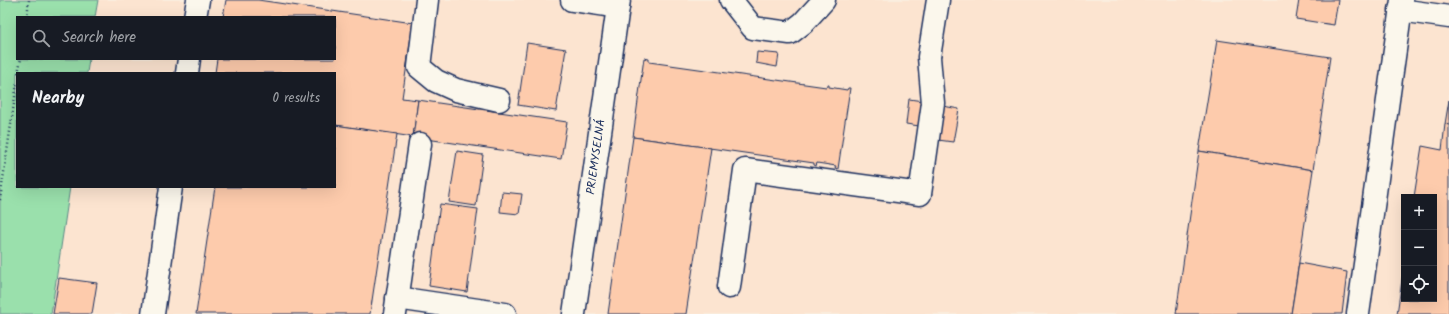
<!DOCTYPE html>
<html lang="en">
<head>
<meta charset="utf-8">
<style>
  :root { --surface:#171b24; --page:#242831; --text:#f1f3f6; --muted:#9ea1a6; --line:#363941 }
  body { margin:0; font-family:Kalam,sans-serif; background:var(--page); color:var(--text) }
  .controls { position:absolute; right:12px; bottom:12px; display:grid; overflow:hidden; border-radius:0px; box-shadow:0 4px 16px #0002 }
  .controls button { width:36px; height:36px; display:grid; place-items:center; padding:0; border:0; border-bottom:1px solid var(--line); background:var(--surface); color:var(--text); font:20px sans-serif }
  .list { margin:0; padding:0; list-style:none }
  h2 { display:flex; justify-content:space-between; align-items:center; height:52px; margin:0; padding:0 16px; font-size:17px }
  h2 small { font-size:13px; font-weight:400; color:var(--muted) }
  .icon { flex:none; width:22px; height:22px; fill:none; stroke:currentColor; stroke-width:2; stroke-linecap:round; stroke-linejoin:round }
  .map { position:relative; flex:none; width:1449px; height:314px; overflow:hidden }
  .search { position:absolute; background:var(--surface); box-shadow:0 4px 16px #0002; left:16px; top:16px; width:320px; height:44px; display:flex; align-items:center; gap:10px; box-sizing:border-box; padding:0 14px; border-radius:0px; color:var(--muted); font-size:15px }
  .panel { position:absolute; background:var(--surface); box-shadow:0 4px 16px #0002; left:16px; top:72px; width:320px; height:116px; border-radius:0px }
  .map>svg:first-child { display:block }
</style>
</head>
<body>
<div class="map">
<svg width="1449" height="314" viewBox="0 0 1449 314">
  <rect width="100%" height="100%" fill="#fbeedf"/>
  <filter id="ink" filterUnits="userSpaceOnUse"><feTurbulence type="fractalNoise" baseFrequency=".025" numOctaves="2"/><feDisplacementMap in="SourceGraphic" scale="8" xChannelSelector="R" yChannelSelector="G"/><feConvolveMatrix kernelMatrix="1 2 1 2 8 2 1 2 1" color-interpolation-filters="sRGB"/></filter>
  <g filter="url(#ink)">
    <path fill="#fce4d0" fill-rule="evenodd" d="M98 0H1449V314H51L70 187H335V73H87L89 59H335V17H95ZM1404 197H1434V299H1404Z"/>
    <path fill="#9ae0ac" stroke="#5a8885" d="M0 0H98L95 17H17V59H89L87 73H17V187H70L51 314H0Z"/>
    <g fill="#fdcbac" stroke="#1b2f5e">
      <path d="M226 0H258L413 23 402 98 418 100 413 137 335 125V73H215L217 59H335V17H223Z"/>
      <path d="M1299 0H1338L1334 25 1296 19Z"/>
      <path d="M1217 40 1330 57 1313 170 1199 151Z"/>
      <path d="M527 43 566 49 556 111 518 105Z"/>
      <path d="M757 52 779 54 777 67 756 63Z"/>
      <path d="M644 58 649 59V62L826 87 827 85H829V87L847 90 848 88H850L838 169 835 168 836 166 817 163 816 166 814 165V163L633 137Z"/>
      <path d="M909 99 923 101 919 126 906 124Z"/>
      <path d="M418 100 567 122 561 159 413 137Z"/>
      <path d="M1449 100V125L1445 124Z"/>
      <path d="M943 106 959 109 953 142 938 140Z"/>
      <path d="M1445 124 1449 125V314H1397L1404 266V299H1434V197H1414L1422 146 1442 150Z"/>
      <path d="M335 125 397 134 370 314H196L215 187H335Z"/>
      <path d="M633 137 711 148 686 314H608Z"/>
      <path d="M457 151 483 155 476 206 449 202Z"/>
      <path d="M1199 151 1313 170 1291 314H1176Z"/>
      <path d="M502 192 522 194 519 214 500 212Z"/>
      <path d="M440 204 478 209 467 292 429 286Z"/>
      <path d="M1299 263 1347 272 1342 314H1291Z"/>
      <path d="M59 278 97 283 92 314H53Z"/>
    </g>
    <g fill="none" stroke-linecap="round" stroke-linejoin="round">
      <g stroke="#1b2f5e" stroke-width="25">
        <g id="minor">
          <path d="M427 0 419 67 436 81 456 90 499 100"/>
          <path d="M572 0 618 7"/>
          <path d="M731 0 753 28 790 33 803 23 824 0"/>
          <path d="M1400 10 1449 17"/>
          <path d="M195 17 198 0"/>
          <path d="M187 73 189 59"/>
          <path d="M729 287 745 170 920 194 933 103 929 57 938 0"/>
          <path d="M397 298 505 314"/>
          <path d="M153 314 171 187"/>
          <path d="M395 314 420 144"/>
          <path d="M574 314 619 0"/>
          <path d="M1358 314 1402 0"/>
        </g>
      </g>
      <g stroke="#1b2f5e" stroke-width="2.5" stroke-dasharray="1 3" stroke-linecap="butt">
        <path d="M27 17 29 0"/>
        <path d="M18 73 21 59"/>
        <path d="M0 200 17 83"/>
      </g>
      <use href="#minor" stroke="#fbf7ec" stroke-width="22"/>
    </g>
  </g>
  <g text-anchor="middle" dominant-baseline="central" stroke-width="3" stroke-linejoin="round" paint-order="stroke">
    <g font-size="12" fill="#1b2f5e" stroke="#fbf7ec">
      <text transform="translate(596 157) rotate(-82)">PRIEMYSELNÁ</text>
    </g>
  </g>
</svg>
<div class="controls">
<button>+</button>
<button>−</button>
<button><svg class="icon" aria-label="locate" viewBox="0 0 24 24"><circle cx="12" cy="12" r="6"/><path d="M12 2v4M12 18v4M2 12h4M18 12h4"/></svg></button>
</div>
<div class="search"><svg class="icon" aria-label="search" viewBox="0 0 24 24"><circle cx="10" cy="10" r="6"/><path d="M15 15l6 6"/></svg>Search here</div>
<section class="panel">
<h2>Nearby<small>0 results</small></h2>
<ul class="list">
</ul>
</section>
</div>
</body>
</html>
